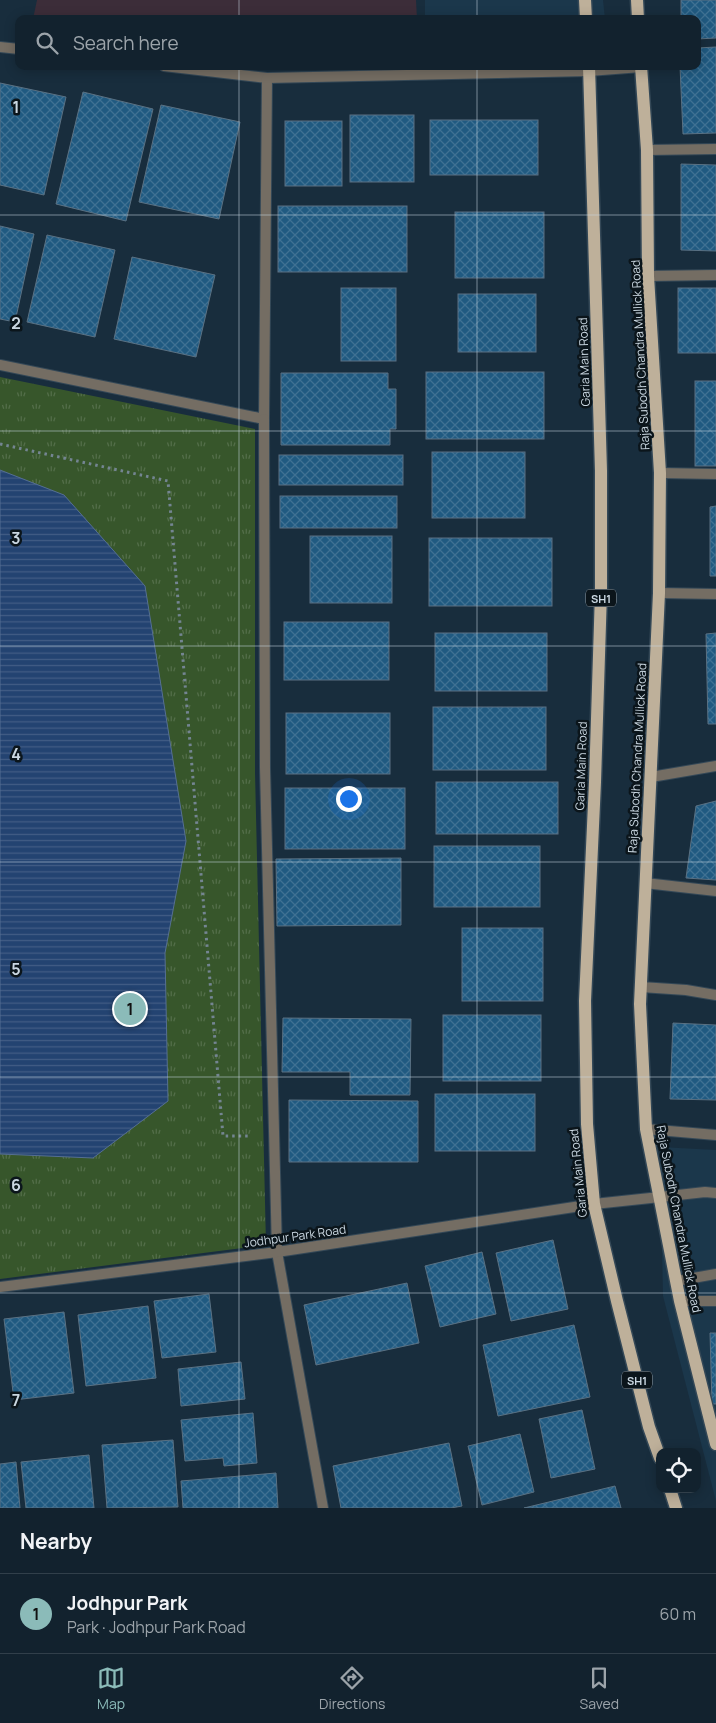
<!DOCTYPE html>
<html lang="en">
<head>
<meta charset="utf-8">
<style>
  :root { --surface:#12222e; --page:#1f2f3a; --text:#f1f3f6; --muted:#9ca4aa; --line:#313f4a; --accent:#8bbbb9 }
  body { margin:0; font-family:Manrope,sans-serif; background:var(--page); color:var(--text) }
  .controls { position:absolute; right:15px; bottom:15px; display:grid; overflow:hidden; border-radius:10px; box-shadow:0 2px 12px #0003 }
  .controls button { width:45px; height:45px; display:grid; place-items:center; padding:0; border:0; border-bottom:1px solid var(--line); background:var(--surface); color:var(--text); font:25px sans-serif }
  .you { position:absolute; left:348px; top:798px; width:18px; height:18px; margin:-12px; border:4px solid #fff; border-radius:50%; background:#1a73e8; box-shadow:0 0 0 8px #1a73e833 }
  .badge { display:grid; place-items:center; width:32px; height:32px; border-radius:50%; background:var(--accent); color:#111; font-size:16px; font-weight:700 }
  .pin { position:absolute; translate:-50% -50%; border:2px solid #fff; box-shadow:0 1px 5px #0006 }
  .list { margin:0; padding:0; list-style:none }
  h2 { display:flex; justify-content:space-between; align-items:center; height:65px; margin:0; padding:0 20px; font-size:21px }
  h2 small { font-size:16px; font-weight:400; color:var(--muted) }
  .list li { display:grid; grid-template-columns:32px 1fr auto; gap:15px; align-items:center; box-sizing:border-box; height:80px; padding:0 20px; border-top:1px solid var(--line) }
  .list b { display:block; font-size:19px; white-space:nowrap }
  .list p { margin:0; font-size:16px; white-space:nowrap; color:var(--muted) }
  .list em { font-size:16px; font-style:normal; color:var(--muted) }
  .icon { flex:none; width:28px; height:28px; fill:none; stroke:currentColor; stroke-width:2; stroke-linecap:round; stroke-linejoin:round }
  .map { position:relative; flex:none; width:716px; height:1508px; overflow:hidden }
  .search { position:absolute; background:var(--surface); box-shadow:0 2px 12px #0003; left:15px; right:15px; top:15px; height:55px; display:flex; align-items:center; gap:12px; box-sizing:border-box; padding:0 18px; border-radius:10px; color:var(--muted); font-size:19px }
  .sheet { height:145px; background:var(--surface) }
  nav { display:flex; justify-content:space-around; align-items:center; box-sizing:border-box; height:70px; border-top:1px solid var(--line); background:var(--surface); font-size:14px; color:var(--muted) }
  nav a { display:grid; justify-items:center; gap:2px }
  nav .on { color:var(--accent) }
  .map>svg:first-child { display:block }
</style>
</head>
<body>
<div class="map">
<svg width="716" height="1508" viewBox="0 0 716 1508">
  <defs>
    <pattern id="grass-tufts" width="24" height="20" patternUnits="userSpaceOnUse" patternTransform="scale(1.25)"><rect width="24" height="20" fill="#37562b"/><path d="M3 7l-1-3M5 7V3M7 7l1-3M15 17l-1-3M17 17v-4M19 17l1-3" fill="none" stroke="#536e49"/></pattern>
    <pattern id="water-rules" width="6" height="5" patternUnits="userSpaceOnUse" patternTransform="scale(1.25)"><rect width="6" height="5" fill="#234371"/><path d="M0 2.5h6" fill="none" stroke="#425d85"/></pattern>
    <pattern id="building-cross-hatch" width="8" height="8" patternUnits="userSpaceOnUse" patternTransform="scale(1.25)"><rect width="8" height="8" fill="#205a81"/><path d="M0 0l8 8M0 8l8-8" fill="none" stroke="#3f7193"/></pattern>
  </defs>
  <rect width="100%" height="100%" fill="#182d3d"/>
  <g fill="#1b374b">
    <path d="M425 0H603L605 19H425Z"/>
    <path d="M660 1147 716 1150V1501L663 1296Z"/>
  </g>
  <path fill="#3c2d39" d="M37 0H416L417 19H33Z"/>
  <path fill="url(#grass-tufts)" d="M0 377 255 429V773L266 1245 0 1279Z"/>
  <path fill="url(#water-rules)" stroke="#556f93" d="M0 470 64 495 145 586 186 841 165 953 168 1101 93 1158 0 1154Z"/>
  <g fill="url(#building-cross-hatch)" stroke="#5a7183">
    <path d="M681 0H716V38L697 39V19H681Z"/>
    <path d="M716 47V133L683 134 680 66H697V48Z"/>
    <path d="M0 83 66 97 44 195 0 185Z"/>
    <path d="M83 92 153 109 126 221 56 204Z"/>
    <path d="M161 105 240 122 219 219 139 202Z"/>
    <rect x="350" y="115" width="64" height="67"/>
    <rect x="430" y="120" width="108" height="55"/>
    <rect x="285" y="121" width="57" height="65"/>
    <path d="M681 164 716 165V251L681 250Z"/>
    <rect x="278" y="206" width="129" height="66"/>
    <rect x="455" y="212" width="89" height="66"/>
    <path d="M0 226 34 234 15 322 0 319Z"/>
    <path d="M47 235 115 250 95 337 27 322Z"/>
    <path d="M132 257 215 275 196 357 114 339Z"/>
    <rect x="341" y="288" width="55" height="73"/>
    <rect x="678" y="288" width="38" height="65"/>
    <rect x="458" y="294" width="78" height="58"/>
    <rect x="426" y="372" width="118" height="67"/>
    <path d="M281 373H388V389H396V429H390V445H281Z"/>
    <rect x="695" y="381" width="21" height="85"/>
    <rect x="432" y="452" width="93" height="66"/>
    <rect x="279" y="455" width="124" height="30"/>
    <rect x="280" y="496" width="117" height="32"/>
    <path d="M716 506V576H710V507Z"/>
    <rect x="310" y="536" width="82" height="67"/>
    <rect x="429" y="538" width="123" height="68"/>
    <rect x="284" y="622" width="105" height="58"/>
    <rect x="435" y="633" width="112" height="58"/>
    <path d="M716 633V724H708L706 634Z"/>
    <rect x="433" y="707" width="113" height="63"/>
    <rect x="286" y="713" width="104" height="61"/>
    <rect x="436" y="782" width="122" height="52"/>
    <rect x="285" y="788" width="120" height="61"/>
    <path d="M716 801V880L686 878 696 806Z"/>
    <rect x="434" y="846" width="106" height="61"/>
    <path d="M401 858V925L277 926 276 859Z"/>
    <rect x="462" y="928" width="81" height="73"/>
    <rect x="443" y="1015" width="98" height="66"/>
    <path d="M283 1018 411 1019 410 1095H350V1072H282Z"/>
    <path d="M673 1023 716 1025V1100L670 1099Z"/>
    <rect x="435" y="1094" width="100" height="57"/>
    <path d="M289 1100 418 1101V1162H289Z"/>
    <path d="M553 1240 568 1309 511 1321 496 1253Z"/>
    <path d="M482 1252 496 1314 440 1327 425 1266Z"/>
    <path d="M407 1283 419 1343 316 1365 304 1305Z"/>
    <path d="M209 1294 216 1352 162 1358 154 1301Z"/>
    <path d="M148 1306 156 1378 86 1386 78 1315Z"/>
    <path d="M64 1312 74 1393 14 1400 4 1319Z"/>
    <path d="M574 1325 590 1397 498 1416 483 1345Z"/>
    <path d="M710 1333H716V1404H712Z"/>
    <path d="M241 1362 245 1399 181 1406 178 1369Z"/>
    <path d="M582 1410 595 1469 551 1478 539 1419Z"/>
    <path d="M253 1413 257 1463 224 1466 223 1458 185 1461 181 1420Z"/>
    <path d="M520 1434 534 1492 482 1505 468 1446Z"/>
    <path d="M173 1440 178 1507 107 1508 102 1445Z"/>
    <path d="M449 1443 462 1506 451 1508H341L333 1466Z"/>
    <path d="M89 1455 94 1508H26L21 1462Z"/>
    <path d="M16 1462 20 1508H0V1464Z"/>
    <path d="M276 1473 278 1508H183L181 1481Z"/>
    <path d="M615 1486 621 1508H524Z"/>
  </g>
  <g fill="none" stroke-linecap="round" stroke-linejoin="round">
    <g stroke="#344857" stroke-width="12">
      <g id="lane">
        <path d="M660 1197 705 1192 716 1193"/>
        <path d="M676 1281 716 1274"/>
      </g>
    </g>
    <g stroke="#344857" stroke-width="12">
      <g id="street">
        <path d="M0 47 19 49"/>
        <path d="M164 66 267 78 589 71 641 67"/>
        <path d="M647 150 716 149"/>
        <path d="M648 276 716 275"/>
        <path d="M0 365 264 419 267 78"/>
        <path d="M264 419 265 768 277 1252 323 1508"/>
        <path d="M660 473 716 474"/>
        <path d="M659 593 716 594"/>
        <path d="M651 777 716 766"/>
        <path d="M645 883 716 891"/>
        <path d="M641 987 686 990 716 995"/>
        <path d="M646 1129 716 1135"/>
        <path d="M0 1287 277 1252 594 1204 660 1197"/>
        <path d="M680 1301H716"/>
      </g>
    </g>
    <g stroke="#344857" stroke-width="15">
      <g id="primary">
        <path d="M585 0 586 19"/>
        <path d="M637 0 638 19"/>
        <path d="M589 66 601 471V592L595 782 585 1001 587 1124 594 1204 617 1301 649 1427 660 1458"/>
        <path d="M641 66 647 150 648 276 660 473 659 593 640 1004 646 1129 680 1301 716 1444"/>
        <path d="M670 1489 676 1508"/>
      </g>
    </g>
    <path stroke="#748592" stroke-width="3" stroke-dasharray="2.5 4" stroke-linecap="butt" d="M0 444 168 481 223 1136H250"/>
    <use href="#lane" stroke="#746d63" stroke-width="10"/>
    <use href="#street" stroke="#746d63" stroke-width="10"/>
    <use href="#primary" stroke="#beb09a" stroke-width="12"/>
  </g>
  <path fill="none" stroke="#cad7e1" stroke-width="1" stroke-opacity="0.55" d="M239 0V19M477 0V19M239 66V1508M477 66V1508M0 215H716M0 431H716M0 646H716M0 862H716M0 1077H716M0 1293H716"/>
  <g text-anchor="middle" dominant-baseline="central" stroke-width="5" stroke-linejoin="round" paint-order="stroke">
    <g fill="#0b151b" stroke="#919da6" stroke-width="1">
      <rect x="586" y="589.5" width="30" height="17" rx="4"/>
      <rect x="622" y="1371.5" width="30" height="17" rx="4"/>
    </g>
    <g font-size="11" font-weight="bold" fill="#cad7e1">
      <text x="601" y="598">SH1</text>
      <text x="637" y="1380">SH1</text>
    </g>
    <g font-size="12" fill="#cad7e1" stroke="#0b151b">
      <text transform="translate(640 355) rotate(-93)">Raja Subodh Chandra Mullick Road</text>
      <text transform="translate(584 362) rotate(-92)">Garia Main Road</text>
      <text transform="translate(637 758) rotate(-87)">Raja Subodh Chandra Mullick Road</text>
      <text transform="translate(581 766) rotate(-88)">Garia Main Road</text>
      <text transform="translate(578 1173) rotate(-96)">Garia Main Road</text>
      <text transform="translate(679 1219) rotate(79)">Raja Subodh Chandra Mullick Road</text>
      <text transform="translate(295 1236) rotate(-8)">Jodhpur Park Road</text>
    </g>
  </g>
  <g font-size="16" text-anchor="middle" font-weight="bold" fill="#cad7e1" stroke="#0b151b" stroke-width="5" stroke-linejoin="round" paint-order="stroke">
    <text x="16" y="113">1</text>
    <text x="16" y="329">2</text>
    <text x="16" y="544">3</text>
    <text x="16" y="760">4</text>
    <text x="16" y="975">5</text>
    <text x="16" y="1191">6</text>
    <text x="16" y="1406">7</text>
  </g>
</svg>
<div class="controls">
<button><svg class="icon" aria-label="locate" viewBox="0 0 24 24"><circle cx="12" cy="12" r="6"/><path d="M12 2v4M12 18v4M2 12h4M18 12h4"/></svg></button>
</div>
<div class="you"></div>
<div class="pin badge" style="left:130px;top:1009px">1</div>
<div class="search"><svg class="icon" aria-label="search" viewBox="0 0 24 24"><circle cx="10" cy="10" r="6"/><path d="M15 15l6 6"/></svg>Search here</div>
</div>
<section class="sheet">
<h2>Nearby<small></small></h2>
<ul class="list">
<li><span class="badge">1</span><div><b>Jodhpur Park</b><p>Park · Jodhpur Park Road</p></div><em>60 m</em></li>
</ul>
</section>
<nav>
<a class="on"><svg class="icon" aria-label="map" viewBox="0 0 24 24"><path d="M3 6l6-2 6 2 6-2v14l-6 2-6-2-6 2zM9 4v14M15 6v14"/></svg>Map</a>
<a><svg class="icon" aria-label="directions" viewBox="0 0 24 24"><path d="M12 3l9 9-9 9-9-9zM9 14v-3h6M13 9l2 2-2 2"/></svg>Directions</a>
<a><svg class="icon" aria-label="saved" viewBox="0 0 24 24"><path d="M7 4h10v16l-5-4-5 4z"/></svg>Saved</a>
</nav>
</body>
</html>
